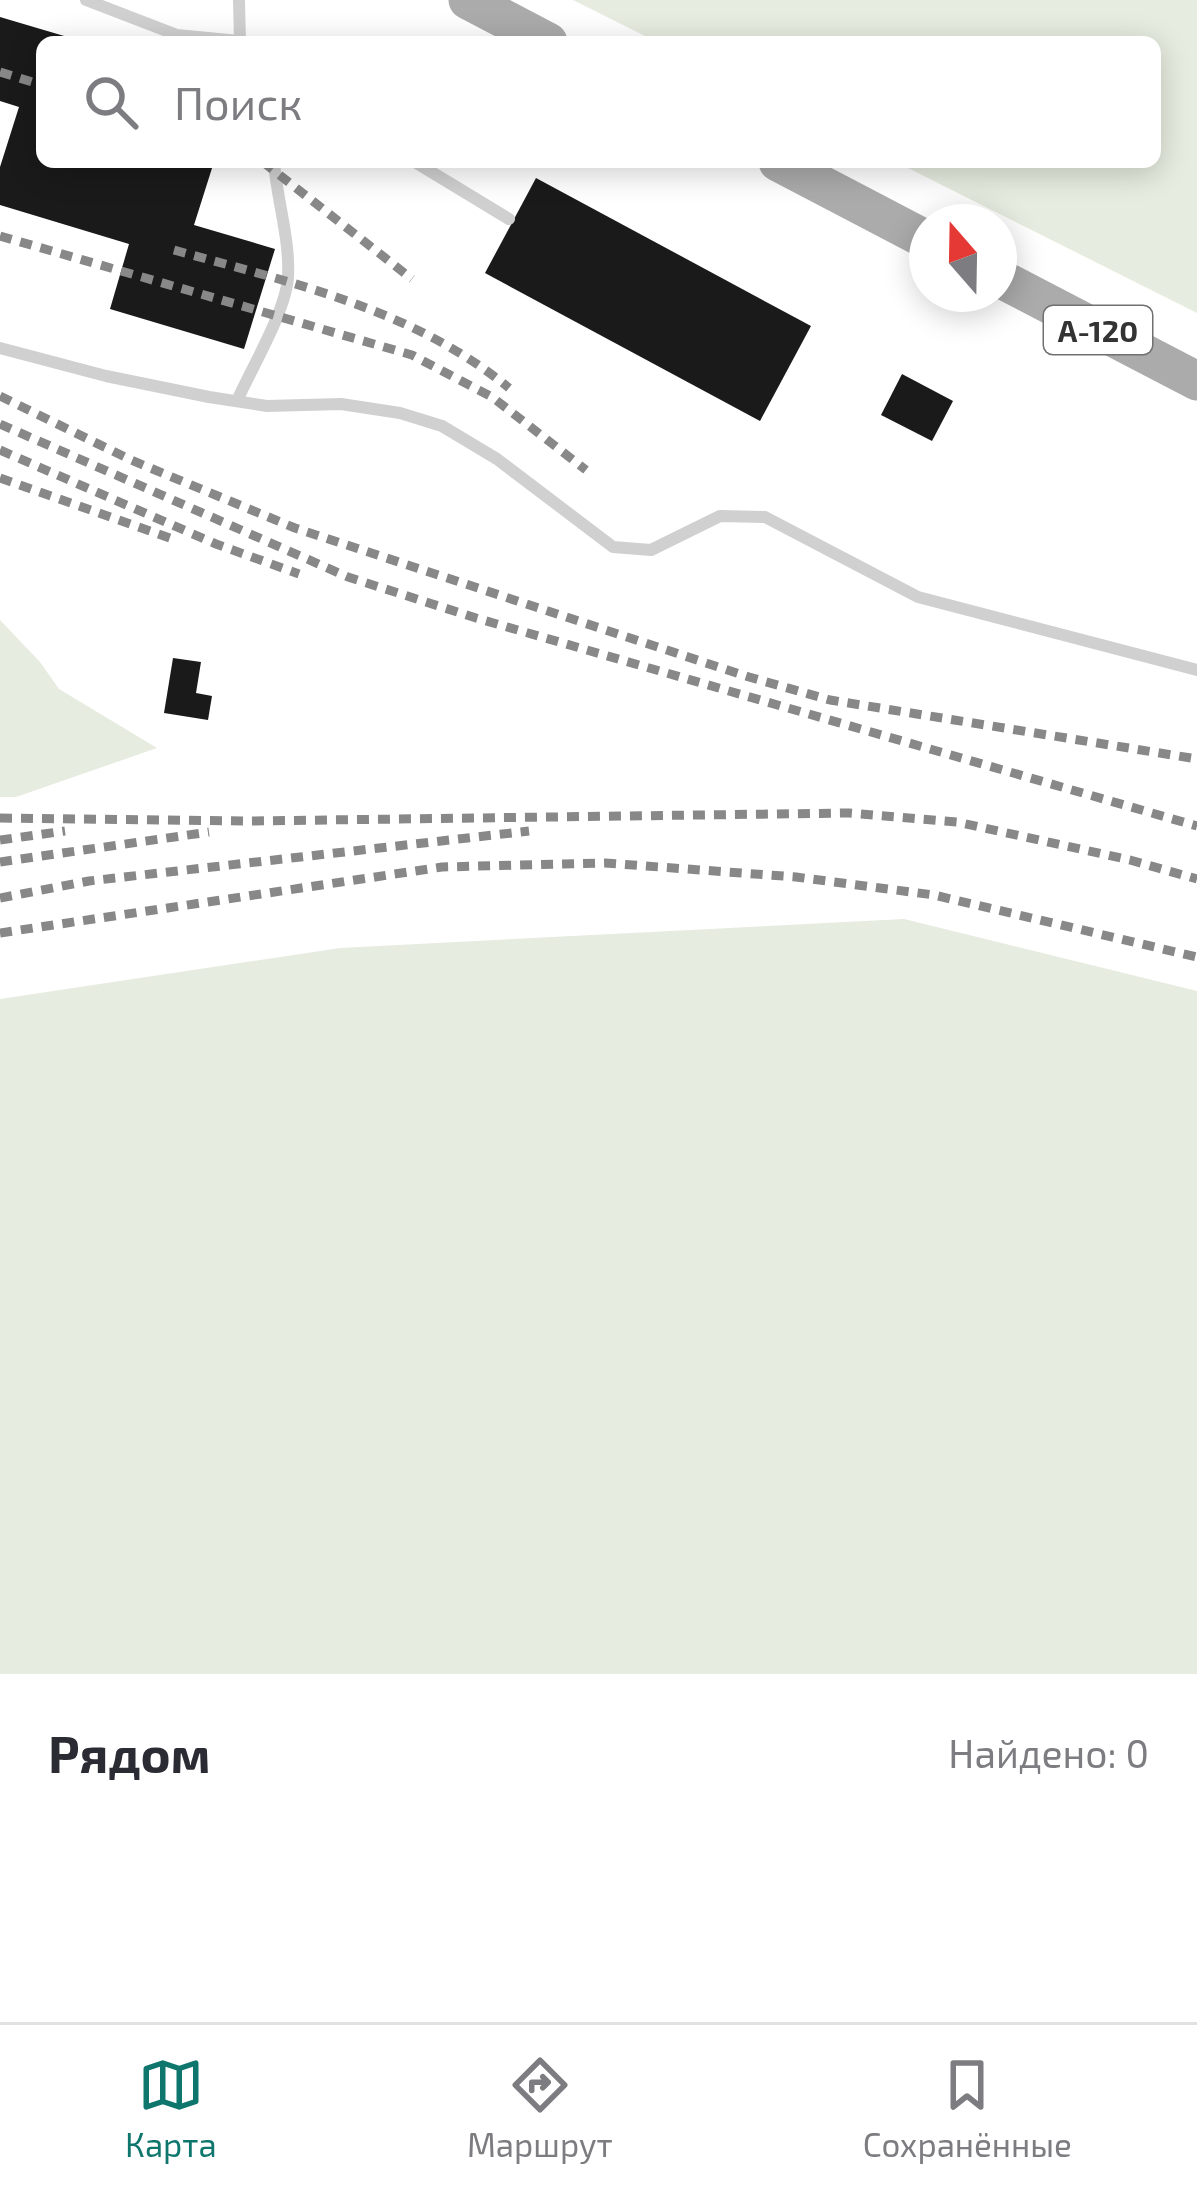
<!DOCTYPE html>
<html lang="ru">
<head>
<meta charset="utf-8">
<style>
  :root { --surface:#fff; --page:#f2f2f3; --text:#2b2b33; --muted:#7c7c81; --line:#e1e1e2; --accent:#0f766e }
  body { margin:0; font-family:"Exo 2",sans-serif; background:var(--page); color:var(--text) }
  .compass { position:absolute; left:909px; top:204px; width:108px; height:108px; border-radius:50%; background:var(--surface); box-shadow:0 6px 30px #0003; rotate:340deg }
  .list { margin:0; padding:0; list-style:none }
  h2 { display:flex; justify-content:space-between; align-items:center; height:156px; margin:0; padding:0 48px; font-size:51px }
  h2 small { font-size:39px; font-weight:400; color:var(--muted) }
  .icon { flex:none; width:66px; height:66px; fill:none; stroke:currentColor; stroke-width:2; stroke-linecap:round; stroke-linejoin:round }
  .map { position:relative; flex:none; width:1197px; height:1674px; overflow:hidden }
  .search { position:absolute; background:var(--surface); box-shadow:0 6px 30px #0003; left:36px; right:36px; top:36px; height:132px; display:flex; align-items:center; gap:30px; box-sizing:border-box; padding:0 42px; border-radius:18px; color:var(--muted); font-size:45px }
  .sheet { height:348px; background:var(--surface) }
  nav { display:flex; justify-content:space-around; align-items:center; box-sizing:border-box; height:168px; border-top:3px solid var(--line); background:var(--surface); font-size:33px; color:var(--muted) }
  nav a { display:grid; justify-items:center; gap:6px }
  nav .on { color:var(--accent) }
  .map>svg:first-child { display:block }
</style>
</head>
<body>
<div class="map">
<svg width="1197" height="1674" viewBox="0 0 1197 1674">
  <rect width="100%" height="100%" fill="#fff"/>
  <g fill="#e6ecdf">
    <path d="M573 0H1197V313L896 162H1155V42H657Z"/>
    <path d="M0 620 40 662 59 689 157 748 16 797H0Z"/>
    <path d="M904 919 1197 991V1674H0V999L340 948Z"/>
  </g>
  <g fill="#1a1a1a">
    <path d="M0 17 81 41 42 42V162L213 165 194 225 275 249 244 349 110 309 129 244 0 205V167L19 107 0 101Z"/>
    <path d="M536 178 811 326 760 421 485 273Z"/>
    <path d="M902 374 953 401 932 441 881 415Z"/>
    <path d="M173 658 201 662 196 693 212 696 208 720 164 713Z"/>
  </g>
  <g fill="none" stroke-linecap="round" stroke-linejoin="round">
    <g stroke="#d0d0d0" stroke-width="12">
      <path d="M86 0 177 35 239 41"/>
      <path d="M239 0 240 42"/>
      <path d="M415 162 509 219"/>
      <path d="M0 348 106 376 209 397 267 406 341 404 400 413 442 426 497 459 613 547 651 550 720 516 765 517 918 597 1197 670"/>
      <path d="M237 401C252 367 286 311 288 277 290 239 277 200 274 162"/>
    </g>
    <g stroke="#ababab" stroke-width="39">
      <path d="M468 0 548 42"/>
      <path d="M778 162 927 240"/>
      <path d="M999 278 1197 381"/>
    </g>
    <g stroke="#888" stroke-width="9" stroke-dasharray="12 9" stroke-linecap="butt">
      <path d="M0 72 42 85"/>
      <path d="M263 162 412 279"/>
      <path d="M0 236 412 355 492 397 586 470"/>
      <path d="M174 250C292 283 413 309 509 388"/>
      <path d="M0 396 131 460 295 528 749 677 830 700 1197 759"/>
      <path d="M0 424 348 577 476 618 1197 826"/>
      <path d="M0 450 216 544 299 574"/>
      <path d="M0 478 170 538"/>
      <path d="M0 818 250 821 849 813 957 822 1130 860 1197 879"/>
      <path d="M0 840 65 831"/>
      <path d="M0 862 209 832"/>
      <path d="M0 898 89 881 529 831"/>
      <path d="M0 933 442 867 605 863 796 877 934 895 1197 957"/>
    </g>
  </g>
  <g text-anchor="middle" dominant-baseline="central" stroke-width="12" stroke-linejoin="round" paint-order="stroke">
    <rect fill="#fff" stroke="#707070" stroke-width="3" x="1044" y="306" width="108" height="48" rx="9"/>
    <g font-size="30" font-weight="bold" fill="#333">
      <text x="1098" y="330">А-120</text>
    </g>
  </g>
</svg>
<svg class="compass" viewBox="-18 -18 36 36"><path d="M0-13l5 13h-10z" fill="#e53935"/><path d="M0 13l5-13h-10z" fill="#7c7c81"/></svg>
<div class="search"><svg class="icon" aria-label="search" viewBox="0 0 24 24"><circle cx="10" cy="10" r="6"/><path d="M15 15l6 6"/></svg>Поиск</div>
</div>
<section class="sheet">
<h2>Рядом<small>Найдено: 0</small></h2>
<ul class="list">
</ul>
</section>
<nav>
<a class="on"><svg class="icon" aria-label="map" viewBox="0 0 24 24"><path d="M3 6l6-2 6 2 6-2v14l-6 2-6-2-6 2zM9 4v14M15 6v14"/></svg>Карта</a>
<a><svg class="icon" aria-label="directions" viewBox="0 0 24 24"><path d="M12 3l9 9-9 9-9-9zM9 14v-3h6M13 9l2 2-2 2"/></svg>Маршрут</a>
<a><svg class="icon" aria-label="saved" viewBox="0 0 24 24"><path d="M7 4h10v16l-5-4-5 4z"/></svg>Сохранённые</a>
</nav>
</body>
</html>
